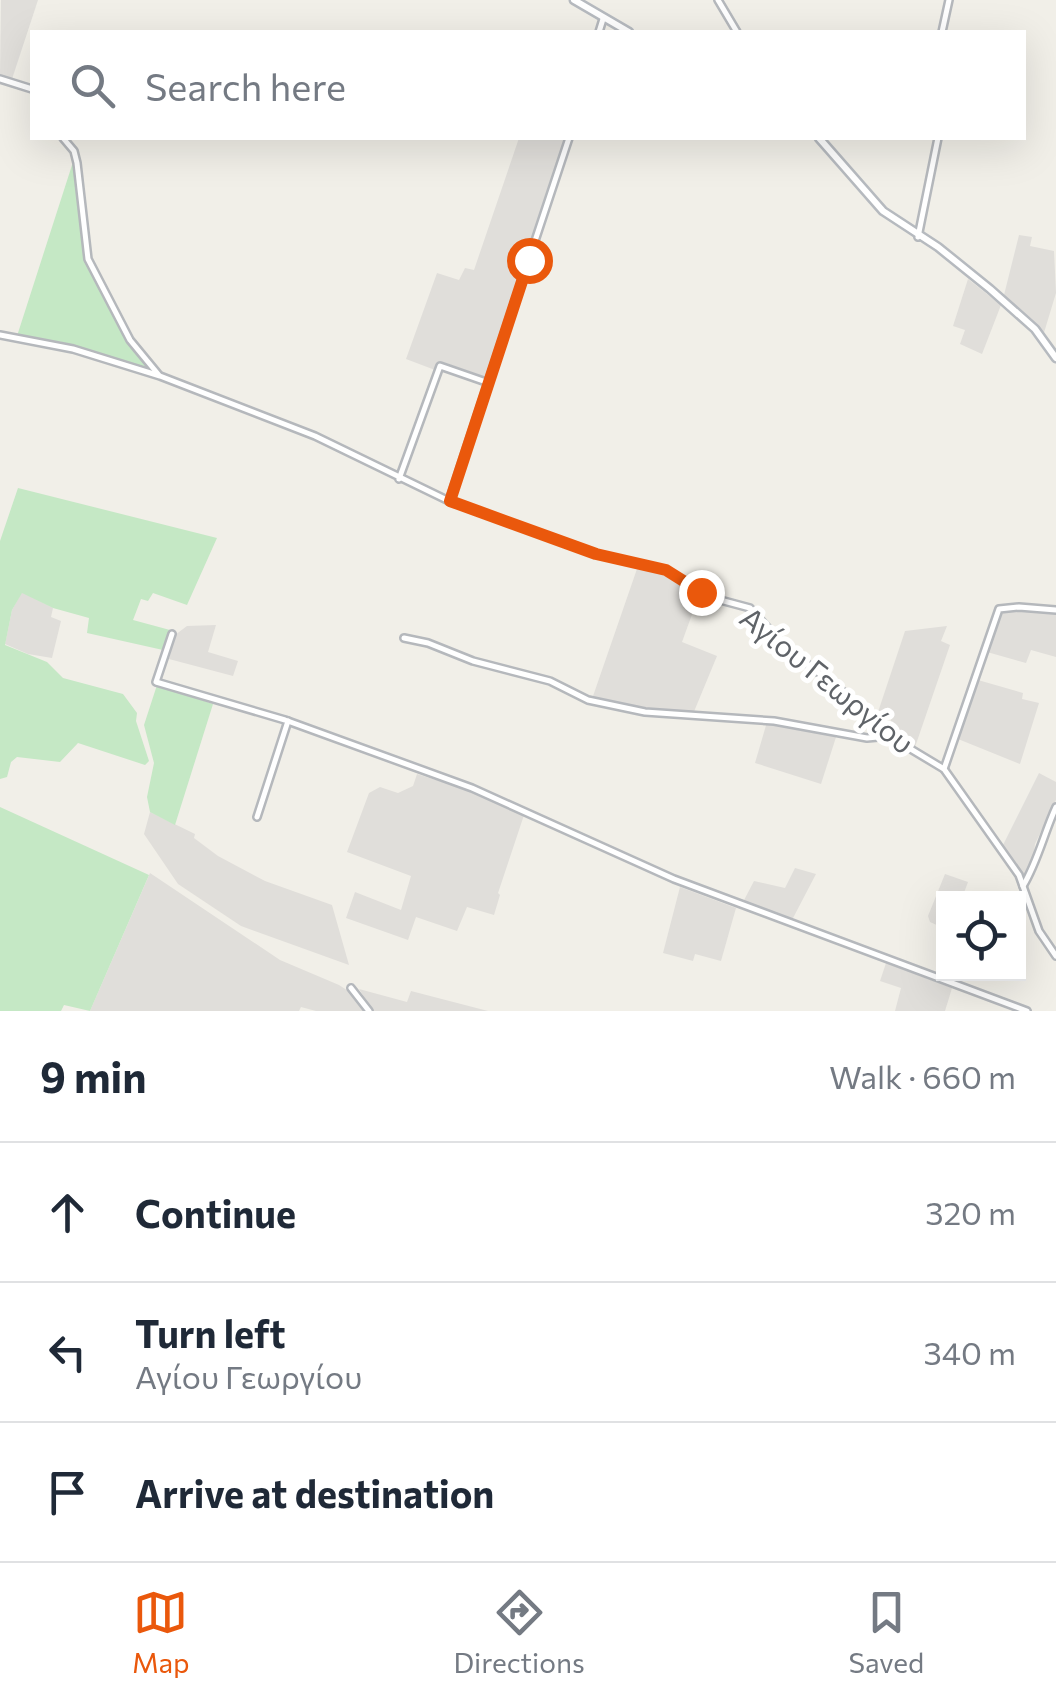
<!DOCTYPE html>
<html lang="en">
<head>
<meta charset="utf-8">
<style>
  :root { --surface:#fff; --page:#f2f2f3; --text:#1f2937; --muted:#747a83; --line:#e0e1e3; --accent:#ea580c }
  body { margin:0; font-family:Commissioner,sans-serif; background:var(--page); color:var(--text) }
  .controls { position:absolute; right:30px; bottom:30px; display:grid; overflow:hidden; border-radius:0px; box-shadow:0 10px 40px #0002 }
  .controls button { width:90px; height:90px; display:grid; place-items:center; padding:0; border:0; border-bottom:2px solid var(--line); background:var(--surface); color:var(--text); font:50px sans-serif }
  .stop { position:absolute; width:30px; height:30px; margin:-22px; border:8px solid #ea580c; border-radius:50%; background:#fff }
  .stop.end { background:#ea580c; border-color:#fff; box-shadow:0 2px 10px #0008 }
  .list { margin:0; padding:0; list-style:none }
  h2 { display:flex; justify-content:space-between; align-items:center; height:130px; margin:0; padding:0 40px; font-size:42px }
  h2 small { font-size:32px; font-weight:400; color:var(--muted) }
  .list li { display:grid; grid-template-columns:65px 1fr auto; gap:30px; align-items:center; box-sizing:border-box; height:140px; padding:0 40px; border-top:2px solid var(--line) }
  .list b { display:block; font-size:38px; white-space:nowrap }
  .list p { margin:0; font-size:32px; white-space:nowrap; color:var(--muted) }
  .list em { font-size:32px; font-style:normal; color:var(--muted) }
  .icon { flex:none; width:55px; height:55px; fill:none; stroke:currentColor; stroke-width:2; stroke-linecap:round; stroke-linejoin:round }
  .map { position:relative; flex:none; width:1056px; height:1011px; overflow:hidden }
  .search { position:absolute; background:var(--surface); box-shadow:0 10px 40px #0002; left:30px; right:30px; top:30px; height:110px; display:flex; align-items:center; gap:25px; box-sizing:border-box; padding:0 35px; border-radius:0px; color:var(--muted); font-size:38px }
  .sheet { height:550px; background:var(--surface) }
  nav { display:flex; justify-content:space-around; align-items:center; box-sizing:border-box; height:140px; border-top:2px solid var(--line); background:var(--surface); font-size:28px; color:var(--muted) }
  nav a { display:grid; justify-items:center; gap:5px }
  nav .on { color:var(--accent) }
  .map>svg:first-child { display:block }
</style>
</head>
<body>
<div class="map">
<svg width="1056" height="1011" viewBox="0 0 1056 1011">
  <rect width="100%" height="100%" fill="#f1efe8"/>
  <g fill="#e0deda">
    <path d="M1 0H38L12 79 0 75Z"/>
    <path d="M519 138H566L490 369 485 377 440 361 435 370 406 359 437 273 459 280 465 268 474 270Z"/>
    <path d="M1019 235 1032 237 1030 246 1054 251 1056 293 1043 336 1003 299Z"/>
    <path d="M968 279 1001 305 982 354 960 344 965 330 953 326Z"/>
    <path d="M638 566 668 575 699 595 682 642 717 656 693 714 651 712 592 699Z"/>
    <path d="M22 592 53 608 51 617 61 621 52 658 28 654 5 644 12 610Z"/>
    <path d="M1022 609 1056 612V657L1031 650 1026 663 987 652 1000 610Z"/>
    <path d="M216 625 208 652 238 661 233 676 169 659 175 635 187 626Z"/>
    <path d="M947 626 941 641 950 645 914 750 887 732 892 717 878 712 905 631Z"/>
    <path d="M978 680 1023 693 1022 699 1039 703 1020 764 958 739Z"/>
    <path d="M767 722 837 734 821 784 755 763Z"/>
    <path d="M1039 773 1056 782V800L1035 844 1033 860 1024 879 1001 849Z"/>
    <path d="M417 774 477 793 524 815 498 893 500 895 494 915 467 907 457 931 416 917 408 940 346 918 355 892 401 910 411 876 347 852 369 793 380 787 398 793 413 786Z"/>
    <path d="M150 812 195 834 194 838 218 856 265 881 332 905 349 965 241 926 178 884 144 834Z"/>
    <path d="M795 868 816 874 792 920 742 904 754 881 785 888Z"/>
    <path d="M150 873 280 960 339 985 356 996 367 1011H316L301 1007 299 1011H90Z"/>
    <path d="M945 874 968 882 962 898H944L943 928 930 922 928 916Z"/>
    <path d="M680 887 736 908 721 961 695 954 693 961 663 953Z"/>
    <path d="M886 963 952 988 945 1011H895L901 988 880 981Z"/>
    <path d="M359 989 407 1002 411 991 488 1011H373Z"/>
  </g>
  <g fill="#c5e8c5">
    <path d="M73 162 86 263 128 340 150 371 62 342 17 336Z"/>
    <path d="M18 488 217 538 187 605 153 593 148 601 141 599 133 620 170 630 163 650 87 633 89 618 53 608 22 593 12 610 5 645 47 662 63 678 123 694 137 713 136 721 149 761 145 765 78 743 60 762 17 757 11 762 7 777 0 779V541Z"/>
    <path d="M157 685 213 704 175 825 150 812 147 797 154 763 144 725Z"/>
    <path d="M0 807 149 875 90 1011 64 1005 61 1011H0Z"/>
  </g>
  <g fill="none" stroke-linecap="round" stroke-linejoin="round">
    <g stroke="#b5b8bc" stroke-width="10">
      <g id="street">
        <path d="M718 0 737 32"/>
        <path d="M599 32 603 19"/>
        <path d="M942 32 949 0"/>
        <path d="M0 79 32 89"/>
        <path d="M63 138 74 151 77 163 88 259 130 340 158 374"/>
        <path d="M918 237 938 138"/>
        <path d="M0 335 73 349 160 376 315 436 449 501 597 554 666 570 709 597 750 608 784 646 846 694 889 736 944 769 1019 875 1039 931 1056 956"/>
        <path d="M399 479 440 366 489 383"/>
        <path d="M449 501 569 138"/>
        <path d="M172 634 156 682 285 720 472 788 674 879 1027 1011"/>
        <path d="M404 638 428 643 473 661 550 681 588 700 645 712 774 721 867 738 889 736"/>
        <path d="M944 769 999 609 1019 607 1056 610"/>
        <path d="M257 817 288 721"/>
        <path d="M1023 886C1038 861 1044 833 1056 807"/>
        <path d="M351 988 369 1011"/>
      </g>
    </g>
    <g stroke="#b6babf" stroke-width="11">
      <g id="secondary">
        <path d="M574 0 629 32"/>
        <path d="M819 138 883 211 938 247 990 289 1035 329 1056 358"/>
      </g>
    </g>
    <use href="#street" stroke="#fff" stroke-width="5"/>
    <use href="#secondary" stroke="#fff" stroke-width="6"/>
  </g>
  <g fill="none" stroke-linecap="round" stroke-linejoin="round">
    <path stroke="#ea580c" stroke-width="12" d="M529 260 450 501 596 554 666 570 701 592"/>
  </g>
  <g text-anchor="middle" dominant-baseline="central" stroke-width="10" stroke-linejoin="round" paint-order="stroke">
    <g font-size="30" fill="#5f6368" stroke="#fff">
      <text transform="translate(828 679) rotate(39)">Αγίου Γεωργίου</text>
    </g>
  </g>
</svg>
<div class="controls">
<button><svg class="icon" aria-label="locate" viewBox="0 0 24 24"><circle cx="12" cy="12" r="6"/><path d="M12 2v4M12 18v4M2 12h4M18 12h4"/></svg></button>
</div>
<div class="stop" style="left:529px;top:260px"></div>
<div class="stop end" style="left:701px;top:592px"></div>
<div class="search"><svg class="icon" aria-label="search" viewBox="0 0 24 24"><circle cx="10" cy="10" r="6"/><path d="M15 15l6 6"/></svg>Search here</div>
</div>
<section class="sheet">
<h2>9 min<small>Walk · 660 m</small></h2>
<ul class="list">
<li><svg class="icon" aria-label="ahead" viewBox="0 0 24 24"><path d="M12 20V5M6 11l6-6 6 6"/></svg><div><b>Continue</b></div><em>320 m</em></li>
<li><svg class="icon" aria-label="left" viewBox="0 0 24 24"><path d="M17 20v-9H6M10 6l-5 5 5 5"/></svg><div><b>Turn left</b><p>Αγίου Γεωργίου</p></div><em>340 m</em></li>
<li><svg class="icon" aria-label="arrive" viewBox="0 0 24 24"><path d="M6 21V4h12l-3 4 3 4H6"/></svg><div><b>Arrive at destination</b></div></li>
</ul>
</section>
<nav>
<a class="on"><svg class="icon" aria-label="map" viewBox="0 0 24 24"><path d="M3 6l6-2 6 2 6-2v14l-6 2-6-2-6 2zM9 4v14M15 6v14"/></svg>Map</a>
<a><svg class="icon" aria-label="directions" viewBox="0 0 24 24"><path d="M12 3l9 9-9 9-9-9zM9 14v-3h6M13 9l2 2-2 2"/></svg>Directions</a>
<a><svg class="icon" aria-label="saved" viewBox="0 0 24 24"><path d="M7 4h10v16l-5-4-5 4z"/></svg>Saved</a>
</nav>
</body>
</html>
